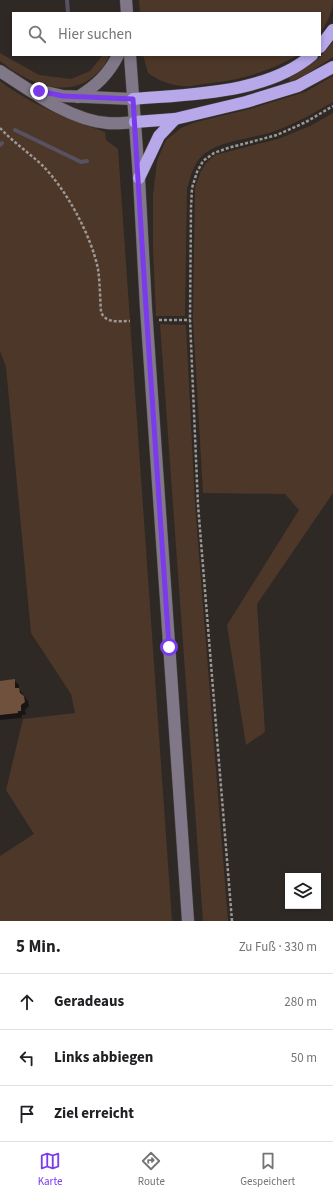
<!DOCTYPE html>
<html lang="de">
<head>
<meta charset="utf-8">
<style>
  :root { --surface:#fff; --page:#f6f6f6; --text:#202124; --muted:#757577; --line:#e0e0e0; --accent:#7c3aed }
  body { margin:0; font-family:"Source Sans 3",sans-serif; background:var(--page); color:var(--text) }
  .controls { position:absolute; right:12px; bottom:12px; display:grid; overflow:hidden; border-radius:0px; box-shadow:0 2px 6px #0003 }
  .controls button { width:36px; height:36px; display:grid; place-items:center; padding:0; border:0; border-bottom:1px solid var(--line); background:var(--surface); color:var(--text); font:20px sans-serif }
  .stop { position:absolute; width:12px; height:12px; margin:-9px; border:3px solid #7c3aed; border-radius:50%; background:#fff }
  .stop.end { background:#7c3aed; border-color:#fff; box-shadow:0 1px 4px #0008 }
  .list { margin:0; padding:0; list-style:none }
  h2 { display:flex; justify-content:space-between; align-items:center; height:52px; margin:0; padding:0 16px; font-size:17px }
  h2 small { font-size:13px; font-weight:400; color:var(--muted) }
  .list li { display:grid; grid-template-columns:26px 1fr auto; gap:12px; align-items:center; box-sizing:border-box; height:56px; padding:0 16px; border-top:1px solid var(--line) }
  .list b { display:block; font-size:15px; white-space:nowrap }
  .list em { font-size:13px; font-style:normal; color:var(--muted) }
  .icon { flex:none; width:22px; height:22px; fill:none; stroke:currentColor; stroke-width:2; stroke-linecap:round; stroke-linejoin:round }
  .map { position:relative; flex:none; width:333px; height:921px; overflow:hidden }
  .search { position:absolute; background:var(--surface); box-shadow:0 2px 6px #0003; left:12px; right:12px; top:12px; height:44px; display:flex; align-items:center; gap:10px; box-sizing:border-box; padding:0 14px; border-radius:0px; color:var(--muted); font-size:15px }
  .sheet { height:220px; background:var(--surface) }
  nav { display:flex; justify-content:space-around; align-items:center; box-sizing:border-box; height:56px; border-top:1px solid var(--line); background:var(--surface); font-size:11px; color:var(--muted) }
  nav a { display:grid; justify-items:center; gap:2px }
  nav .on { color:var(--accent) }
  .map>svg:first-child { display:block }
</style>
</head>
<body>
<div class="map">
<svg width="333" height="921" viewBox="0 0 333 921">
  <rect width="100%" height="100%" fill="#2f2926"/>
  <g fill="#4d3728">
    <path d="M139 0H333C333 13 326 23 320 34V13H140Z"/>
    <path d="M333 42V57L305 75 290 82 289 78 318 59Z"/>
    <path d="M0 53 39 75 71 79 90 71 103 55H109C107 63 101 70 95 75 67 101 26 82 0 61Z"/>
    <path d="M143 55H298C266 73 240 80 204 84 197 85 189 87 182 86 170 85 157 80 148 73Z"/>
    <path d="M333 76V102C314 113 296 123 275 131 254 139 215 140 200 158 193 166 190 178 187 189L185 316H156L153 249V195L157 161 166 140 181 128 196 122 250 109 305 92Z"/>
    <path d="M0 81C31 105 69 119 105 132L106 140 118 149 172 921H0V856L34 834 6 790 23 719 75 713 71 694 31 633 6 367 0 351Z"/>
    <path d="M333 113V493L257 604 265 732 246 745 227 625 299 510 285 494 203 493 193 320 195 187 200 173 206 163 215 155 278 139 310 126Z"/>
    <path d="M160 324 186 325 195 505 228 921H203Z"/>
  </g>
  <path fill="#0007" d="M14 680 19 685V689L28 701 29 706 25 710 26 715H22V718L0 720V682Z"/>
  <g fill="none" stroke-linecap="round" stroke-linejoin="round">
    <g stroke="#575162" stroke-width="4">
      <path d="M67 0 68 13"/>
      <path d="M15 130 81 162 87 161"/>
      <path d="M0 145 2 143"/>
    </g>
  </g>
  <path fill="#6f513d" d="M15 679V688H19L20 693 24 696 25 702 21 705V711H18V713L0 715V681Z"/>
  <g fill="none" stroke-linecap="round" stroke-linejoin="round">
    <g stroke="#484441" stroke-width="13">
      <g id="secondary">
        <path d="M126 0 127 13"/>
        <path d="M130 55 139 178 146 308 188 921"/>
        <path d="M0 71C31 91 70 120 107 123 117 124 126 123 135 122"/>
        <path d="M37 90 63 96 133 99"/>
        <path d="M78 97C96 86 109 74 118 55"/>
      </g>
    </g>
    <g stroke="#484441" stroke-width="13">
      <g id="highway">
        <path d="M320 47 333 30"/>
        <path d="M133 99C190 94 267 94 312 55"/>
        <path d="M135 122 175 119 246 102 298 86 333 67"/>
        <path d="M139 178 159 136 175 119"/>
      </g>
    </g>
    <g stroke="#9d9895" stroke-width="2.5" stroke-dasharray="3 2" stroke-linecap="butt">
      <path d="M0 128C13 142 28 152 42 165 66 189 91 235 98 269 100 283 100 298 101 312 106 324 119 321 130 321"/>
      <path d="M159 320H190"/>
      <path d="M232 921 198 505 190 320 191 207 192 188 197 172 203 161 214 153 228 148 277 135 306 122 333 106"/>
    </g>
    <use href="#secondary" stroke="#807889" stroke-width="12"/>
    <use href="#highway" stroke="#b7a8ea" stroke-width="12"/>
  </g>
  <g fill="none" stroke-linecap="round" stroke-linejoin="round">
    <path stroke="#7c3aed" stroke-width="5" d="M39 91 63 96 133 99 146 308 169 647"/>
  </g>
</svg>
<div class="controls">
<button><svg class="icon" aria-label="layers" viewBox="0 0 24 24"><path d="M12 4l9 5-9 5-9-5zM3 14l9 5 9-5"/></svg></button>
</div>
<div class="stop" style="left:169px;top:647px"></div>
<div class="stop end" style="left:39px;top:91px"></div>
<div class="search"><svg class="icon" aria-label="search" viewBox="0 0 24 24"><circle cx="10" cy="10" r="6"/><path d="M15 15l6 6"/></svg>Hier suchen</div>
</div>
<section class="sheet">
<h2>5 Min.<small>Zu Fuß · 330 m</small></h2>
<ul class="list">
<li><svg class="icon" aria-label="ahead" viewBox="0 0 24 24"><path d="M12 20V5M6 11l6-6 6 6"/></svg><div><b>Geradeaus</b></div><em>280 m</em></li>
<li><svg class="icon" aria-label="left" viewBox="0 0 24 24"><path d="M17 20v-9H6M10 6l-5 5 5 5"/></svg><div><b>Links abbiegen</b></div><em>50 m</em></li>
<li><svg class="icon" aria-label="arrive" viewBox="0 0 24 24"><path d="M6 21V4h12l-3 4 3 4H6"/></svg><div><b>Ziel erreicht</b></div></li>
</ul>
</section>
<nav>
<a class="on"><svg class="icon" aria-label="map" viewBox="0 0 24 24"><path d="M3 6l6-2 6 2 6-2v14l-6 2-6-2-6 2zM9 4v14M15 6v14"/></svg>Karte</a>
<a><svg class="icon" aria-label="directions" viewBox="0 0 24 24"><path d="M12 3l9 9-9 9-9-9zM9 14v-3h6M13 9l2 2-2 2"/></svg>Route</a>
<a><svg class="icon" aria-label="saved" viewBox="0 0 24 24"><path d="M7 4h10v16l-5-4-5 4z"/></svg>Gespeichert</a>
</nav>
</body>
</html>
